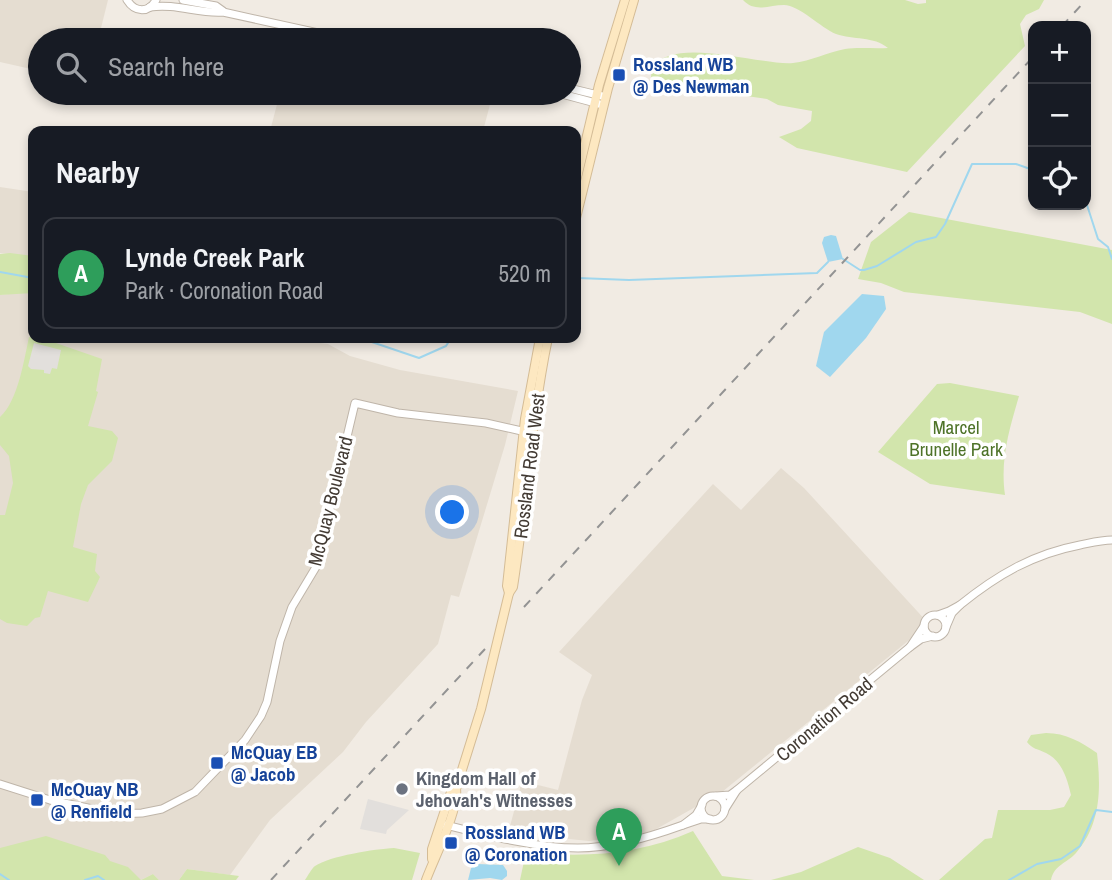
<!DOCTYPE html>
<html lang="en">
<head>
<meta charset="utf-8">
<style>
  :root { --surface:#171b24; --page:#20242c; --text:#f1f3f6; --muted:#9ea1a6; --line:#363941; --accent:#f61e16 }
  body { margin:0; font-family:"Archivo Narrow",sans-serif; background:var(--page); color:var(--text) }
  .controls { position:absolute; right:21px; top:21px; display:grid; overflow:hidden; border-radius:14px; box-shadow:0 4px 10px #0003 }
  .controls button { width:63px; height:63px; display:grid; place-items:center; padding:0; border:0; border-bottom:2px solid var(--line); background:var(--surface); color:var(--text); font:35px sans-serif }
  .you { position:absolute; left:453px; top:513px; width:24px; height:24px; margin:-18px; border:5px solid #fff; border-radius:50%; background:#1a73e8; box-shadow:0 0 0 10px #1a73e833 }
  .badge { display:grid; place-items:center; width:46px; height:46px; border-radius:50%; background:var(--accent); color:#fff; font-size:23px; font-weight:700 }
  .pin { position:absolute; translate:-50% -58px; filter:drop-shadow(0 2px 4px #0008) }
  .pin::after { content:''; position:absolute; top:37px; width:24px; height:21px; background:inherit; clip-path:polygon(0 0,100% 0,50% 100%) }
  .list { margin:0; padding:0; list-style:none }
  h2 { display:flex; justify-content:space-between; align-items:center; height:91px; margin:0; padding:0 28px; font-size:30px }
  h2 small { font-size:23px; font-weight:400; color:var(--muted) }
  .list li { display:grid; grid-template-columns:46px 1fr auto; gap:21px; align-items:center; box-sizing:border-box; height:112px; margin:0 14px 14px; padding:0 14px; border:2px solid var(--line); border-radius:14px }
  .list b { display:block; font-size:26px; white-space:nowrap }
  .list p { margin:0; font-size:23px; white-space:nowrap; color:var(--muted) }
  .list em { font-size:23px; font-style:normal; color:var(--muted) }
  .icon { flex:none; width:38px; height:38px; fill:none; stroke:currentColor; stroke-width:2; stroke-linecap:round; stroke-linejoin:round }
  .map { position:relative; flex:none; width:1112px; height:880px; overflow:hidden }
  .search { position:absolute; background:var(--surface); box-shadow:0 4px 10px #0003; left:28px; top:28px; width:553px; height:77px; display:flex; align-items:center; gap:18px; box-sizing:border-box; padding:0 24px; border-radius:38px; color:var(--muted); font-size:26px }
  .panel { position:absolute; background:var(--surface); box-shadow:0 4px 10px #0003; left:28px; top:126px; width:553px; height:217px; border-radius:14px }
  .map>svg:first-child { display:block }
</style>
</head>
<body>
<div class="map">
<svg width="1112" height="880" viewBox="0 0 1112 880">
  <rect width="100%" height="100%" fill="#f1ebe3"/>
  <g fill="#e5ddd1">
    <path d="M0 0H108L98 40H40V71L0 62Z"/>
    <path d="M280 93H493L483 131H270Z"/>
    <path d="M0 187 33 192V257L0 253Z"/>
    <path d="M26 292 33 293V338H273L304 341 328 344 350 356 400 370 518 391 505 445 459 597 451 595 438 644 366 722 343 752 270 820 230 875 187 869 179 880H159L153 874 141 880 0 853V295Z"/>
    <path d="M781 468 804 488 929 624 722 792 651 832 589 841 549 837 509 830 522 781 558 790 582 700 592 675 559 652 713 484 741 510Z"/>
  </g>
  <g fill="#d2e5ac">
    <path d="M743 0H905L918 4 926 3V0H1044L1039 9 1026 15 1020 24 1025 46 907 172 797 148 779 137 801 129 811 121 812 111 778 105 767 99 732 94 697 80 664 91 660 87H655C650 80 650 74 654 67 673 35 762 66 793 63 811 61 828 52 845 49 859 47 874 49 888 48 874 36 853 40 836 34 821 28 799 5 784 5 769 5 755 13 743 0Z"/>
    <path d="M909 212 1112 250V324L1080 312 904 292 881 283 858 279 871 242Z"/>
    <path d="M10 253 33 256V293L0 295V254Z"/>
    <path d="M29 337 53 342 102 359 96 391 98 392 88 426 112 431 118 438 112 461 88 485 81 504 73 547 97 554 95 571 100 577 88 602 48 591 40 617 35 618 27 626 7 623 0 619V515H5L13 483 9 456 0 445V417C18 401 24 360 29 337Z"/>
    <path d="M950 383 1019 396C1009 430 1000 460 1005 495L930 484 878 452 937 384Z"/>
    <path d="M1046 733C1066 733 1081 742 1097 753 1101 789 1101 824 1076 853 1067 863 1054 865 1051 880H939L985 839 992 838 998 810H1050L1064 807 1071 795C1067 778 1062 761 1046 753 1038 749 1032 749 1027 742L1031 735Z"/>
    <path d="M693 831 722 876 754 880H520L526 852C584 858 639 855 693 831Z"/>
    <path d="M46 836 105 855 110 861 128 867 141 880 153 874 159 880H0V848Z"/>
    <path d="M858 847 890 858 924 880H771L801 872Z"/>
    <path d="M394 848 420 853 412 880H305C308 876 311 869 315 866 330 856 375 849 394 848Z"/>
    <path d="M187 869 239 876 236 880H179Z"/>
  </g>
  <g fill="#e2dfdc">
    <path d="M34 343 61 350 57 369 52 368 50 374 44 373V370L31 369 28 366Z"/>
    <path d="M368 799 409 810 387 830 386 834 360 829Z"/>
  </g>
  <g fill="#a0d7ee">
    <path d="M831 235 836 236 843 259 828 262 822 243 824 237Z"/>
    <path d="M862 294 884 296 886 309 866 338 830 377 816 366 824 332Z"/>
    <path d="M477 864 503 865 507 871V876L502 880 490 878 468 880 471 868Z"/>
  </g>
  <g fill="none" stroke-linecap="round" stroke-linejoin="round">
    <g stroke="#a0d7ee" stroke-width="2">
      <path d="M1086 202 1098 239 1108 247 1112 259"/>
      <path d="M843 259 860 270H864L877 266 916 242 936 237 945 224 972 164H1016L1033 170"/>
      <path d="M0 272 33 278"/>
      <path d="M578 278 629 280 817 273 828 262"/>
      <path d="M281 338H285"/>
      <path d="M360 338 419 358 446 346 451 338"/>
      <path d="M0 874 9 880"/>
      <path d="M85 880 98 876 104 880"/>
      <path d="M1009 880 1037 864 1061 859 1080 846 1096 810 1112 812"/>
    </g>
    <g stroke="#bfb5a9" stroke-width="9">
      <g id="tertiary">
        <path d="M127 0C135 13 149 13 156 0"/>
        <path d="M183 0 216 6 223 11"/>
        <path d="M150 7C176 3 199 14 223 12L350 40"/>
        <path d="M569 88 602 96"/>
        <path d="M558 93 603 105"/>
        <path d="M960 605C997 575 1033 554 1080 545 1090 543 1101 540 1112 540"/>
        <path d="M938 615 949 611 960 605 952 613 946 627"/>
        <circle cx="935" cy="626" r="11"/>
        <path d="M924 626 910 647 921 639 933 636"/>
        <path d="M0 784 50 800 116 814 142 813 162 809 195 792 245 740 261 716 267 702 280 641 292 607 316 567 355 403 398 413 486 423 526 432"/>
        <path d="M737 790 910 647"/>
        <path d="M716 796 730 795 737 790 725 809"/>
        <circle cx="713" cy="808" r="12"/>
        <path d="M702 805 696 815 683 825 701 819H710"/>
        <path d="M446 825C486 835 536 848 578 848 613 848 650 837 683 825"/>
      </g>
    </g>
    <g stroke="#d4bc96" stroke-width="10">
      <g id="secondary">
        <path d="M576 182 599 85 625 0"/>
        <path d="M576 218 608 88 634 0"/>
        <path d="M509 593 507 586 525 419 540 338"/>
        <path d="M432 859V849L451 792 456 789"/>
        <path d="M426 880C434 858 459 810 456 789L481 709 509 593 513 587C526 504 531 420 548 338"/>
      </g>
    </g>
    <use href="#tertiary" stroke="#fff" stroke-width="7"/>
    <use href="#secondary" stroke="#fde8c1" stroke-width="8"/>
    <g stroke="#939393" stroke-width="2" stroke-dasharray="9 9" stroke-linecap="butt">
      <path d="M1062 26 1086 0"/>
      <path d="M524 607 1033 57"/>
      <path d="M271 880 485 649"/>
    </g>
  </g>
  <g fill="#1a4fb4" stroke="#fff" stroke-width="2.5">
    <rect x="612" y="68" width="14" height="14" rx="3.5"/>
    <rect x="210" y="756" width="14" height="14" rx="3.5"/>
    <rect x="30" y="793" width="14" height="14" rx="3.5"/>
    <rect x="444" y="836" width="14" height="14" rx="3.5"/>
  </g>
  <circle fill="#6b7280" stroke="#fff" stroke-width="2.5" cx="402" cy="789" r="7"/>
  <g text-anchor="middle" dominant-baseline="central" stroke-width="7" stroke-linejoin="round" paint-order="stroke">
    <g font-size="19" font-weight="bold" fill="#164399" stroke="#fff" text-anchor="start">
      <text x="633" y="64">Rossland WB<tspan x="633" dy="22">@ Des Newman</tspan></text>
      <text x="231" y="752">McQuay EB<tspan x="231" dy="22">@ Jacob</tspan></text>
      <text x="51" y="789">McQuay NB<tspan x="51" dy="22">@ Renfield</tspan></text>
      <text x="465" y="832">Rossland WB<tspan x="465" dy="22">@ Coronation</tspan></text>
    </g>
    <g font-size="19" fill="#4e7329" stroke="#fff">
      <text x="956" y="427">Marcel<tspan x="956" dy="22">Brunelle Park</tspan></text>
    </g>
    <g font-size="19" fill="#433b34" stroke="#fff">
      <text transform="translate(529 466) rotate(-83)">Rossland Road West</text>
      <text transform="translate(330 501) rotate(-76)">McQuay Boulevard</text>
      <text transform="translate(824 719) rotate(-40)">Coronation Road</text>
    </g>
    <g font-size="19" font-weight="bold" fill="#5b616d" stroke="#fff" text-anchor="start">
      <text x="416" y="778">Kingdom Hall of<tspan x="416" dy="22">Jehovah's Witnesses</tspan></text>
    </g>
  </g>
</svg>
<div class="controls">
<button>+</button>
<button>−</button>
<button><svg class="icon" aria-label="locate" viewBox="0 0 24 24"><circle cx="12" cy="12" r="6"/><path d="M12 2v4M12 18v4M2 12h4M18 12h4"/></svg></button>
</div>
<div class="you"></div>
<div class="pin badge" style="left:619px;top:866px;background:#2e9e5b">A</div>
<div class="search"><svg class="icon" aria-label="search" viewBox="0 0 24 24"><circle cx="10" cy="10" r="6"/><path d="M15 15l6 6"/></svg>Search here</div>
<section class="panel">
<h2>Nearby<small></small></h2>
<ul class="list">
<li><span class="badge" style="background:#2e9e5b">A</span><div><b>Lynde Creek Park</b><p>Park · Coronation Road</p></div><em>520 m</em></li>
</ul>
</section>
</div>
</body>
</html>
